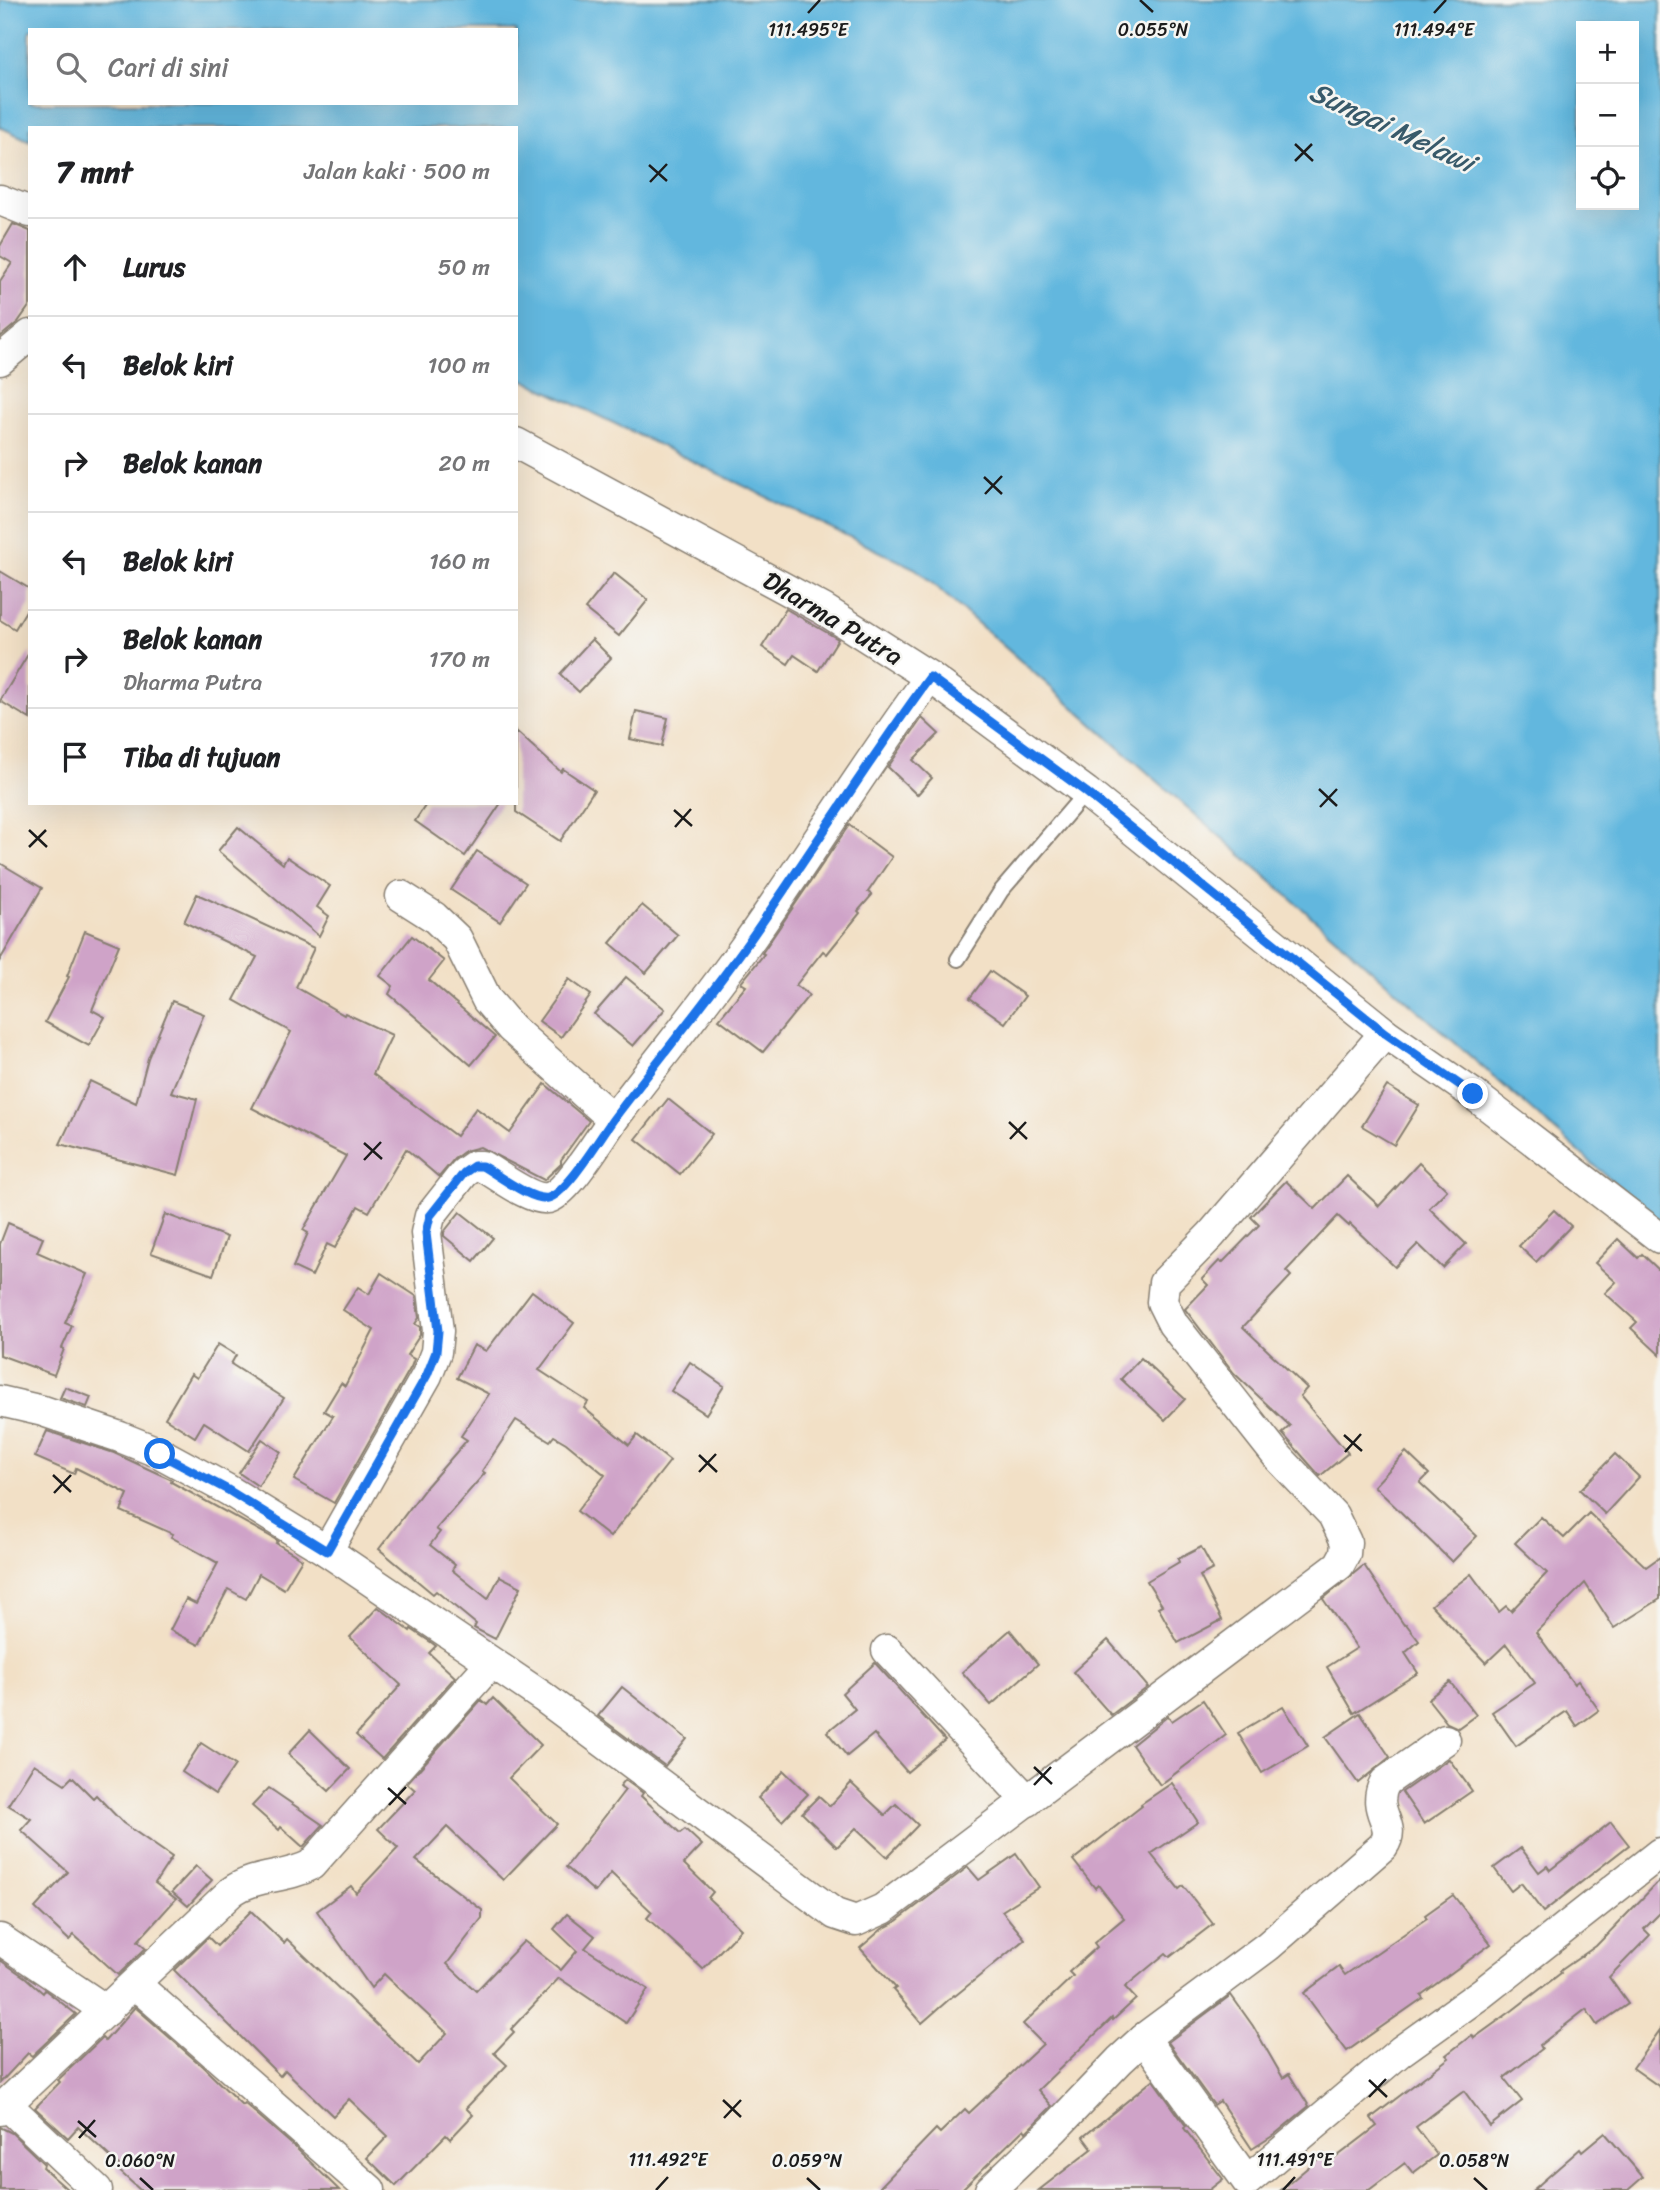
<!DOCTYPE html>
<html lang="id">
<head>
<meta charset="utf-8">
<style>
  :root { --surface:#fff; --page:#f6f6f6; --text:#202124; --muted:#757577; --line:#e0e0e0 }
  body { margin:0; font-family:Sriracha,sans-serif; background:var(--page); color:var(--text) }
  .controls { position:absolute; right:21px; top:21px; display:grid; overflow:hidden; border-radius:0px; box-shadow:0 7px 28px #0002 }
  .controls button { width:63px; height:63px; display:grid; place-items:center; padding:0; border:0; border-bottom:2px solid var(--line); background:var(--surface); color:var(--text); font:35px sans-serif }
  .stop { position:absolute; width:21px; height:21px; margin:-16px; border:5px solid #1a73e8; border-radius:50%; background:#fff }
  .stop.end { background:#1a73e8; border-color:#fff; box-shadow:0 2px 7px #0008 }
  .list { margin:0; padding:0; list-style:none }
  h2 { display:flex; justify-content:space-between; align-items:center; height:91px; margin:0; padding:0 28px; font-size:30px }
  h2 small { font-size:23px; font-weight:400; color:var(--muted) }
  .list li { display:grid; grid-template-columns:46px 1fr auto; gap:21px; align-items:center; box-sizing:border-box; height:98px; padding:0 28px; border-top:2px solid var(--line) }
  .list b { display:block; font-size:26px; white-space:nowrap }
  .list p { margin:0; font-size:23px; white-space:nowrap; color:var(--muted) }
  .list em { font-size:23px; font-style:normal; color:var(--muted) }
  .icon { flex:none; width:38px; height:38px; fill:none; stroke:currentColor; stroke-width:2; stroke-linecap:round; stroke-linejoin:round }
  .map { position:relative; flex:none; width:1660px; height:2190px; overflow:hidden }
  .search { position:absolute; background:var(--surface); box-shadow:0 7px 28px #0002; left:28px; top:28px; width:490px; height:77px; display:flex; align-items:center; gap:18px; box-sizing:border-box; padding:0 24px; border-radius:0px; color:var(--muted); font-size:26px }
  .panel { position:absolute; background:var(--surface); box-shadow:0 7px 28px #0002; left:28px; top:126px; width:490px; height:679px; border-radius:0px }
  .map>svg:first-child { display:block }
</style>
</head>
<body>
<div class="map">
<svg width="1660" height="2190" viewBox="0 0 1660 2190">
  <rect width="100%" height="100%" fill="#f6f6f2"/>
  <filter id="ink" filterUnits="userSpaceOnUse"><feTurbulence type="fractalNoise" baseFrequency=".0143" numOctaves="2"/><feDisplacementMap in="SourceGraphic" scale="14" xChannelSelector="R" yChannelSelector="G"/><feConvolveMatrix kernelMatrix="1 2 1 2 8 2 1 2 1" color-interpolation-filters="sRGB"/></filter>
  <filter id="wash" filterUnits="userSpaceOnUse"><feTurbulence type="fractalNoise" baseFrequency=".00686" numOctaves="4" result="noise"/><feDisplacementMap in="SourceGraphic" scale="28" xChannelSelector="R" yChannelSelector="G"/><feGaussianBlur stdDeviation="1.57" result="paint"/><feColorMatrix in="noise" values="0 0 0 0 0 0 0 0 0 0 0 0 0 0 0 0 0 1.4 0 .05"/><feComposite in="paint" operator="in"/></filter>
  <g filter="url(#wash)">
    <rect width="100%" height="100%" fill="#f2e0c6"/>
    <path fill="#62b7de" stroke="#3f6a7d" stroke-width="2" fill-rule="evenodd" d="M0 0H1660V1223L916 569 516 376V128H30V141L0 127ZM1581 26H1634V205H1581ZM30 30H516V103H30Z"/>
    <g id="blocks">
      <g fill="#cfa3c8">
        <path d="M13 224 30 231V305L18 322 0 337V281L12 263 0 256V246Z"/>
        <path d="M0 571 30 589V604L15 629 0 620Z"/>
        <path d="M614 573 648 600 619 636 585 609Z"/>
        <path d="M786 609 838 639 818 671 794 655 788 664 762 647Z"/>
        <path d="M592 639 611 658 579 692 560 674Z"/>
        <path d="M30 651V719L0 701Z"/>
        <path d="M636 711 668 718 662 746 630 739Z"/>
        <path d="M922 718 939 734 913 760 932 778 917 795 888 767Z"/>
        <path d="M516 731 561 772 563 769 594 790 560 841 516 812Z"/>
        <path d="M427 803H501L465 856 415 821Z"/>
        <path d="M849 825 892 857 868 892 872 895 858 911 860 913 827 954 823 951 796 985 809 995 763 1052 719 1019 746 986 741 983 764 954 762 953Z"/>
        <path d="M238 827 283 864 287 857 330 886 317 907 329 916 319 936 218 851Z"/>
        <path d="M477 851 526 883 500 922 451 890Z"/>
        <path d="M0 863 42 888 0 960Z"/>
        <path d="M197 894 314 948 296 987 344 1015 345 1013 392 1035 373 1074 456 1136 476 1108 510 1133 545 1084 589 1121 561 1160V1164L544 1180 480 1147 465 1151 454 1159 439 1177 406 1149 369 1212 358 1206 335 1248 327 1244 312 1276 293 1267 308 1233 303 1230 346 1156 252 1108 291 1032 234 1000 257 957 184 922Z"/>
        <path d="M642 905 678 935 646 973 610 943Z"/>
        <path d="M85 931 119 945 92 1010 105 1017 89 1046 45 1022 69 977 67 976Z"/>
        <path d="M412 936 444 961 429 980 495 1037 471 1065 389 994 393 986 380 976Z"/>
        <path d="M990 971 1025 996 1005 1023 970 998Z"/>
        <path d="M626 977 665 1009 633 1046 594 1014Z"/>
        <path d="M569 979 591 995 561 1037 539 1021Z"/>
        <path d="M172 1001 204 1014 171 1092 197 1099 178 1175 60 1144 90 1081 136 1103 148 1058Z"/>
        <path d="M1387 1086 1419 1105 1394 1145 1362 1126Z"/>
        <path d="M668 1099 712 1134 680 1174 636 1139Z"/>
        <path d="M1419 1163 1447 1190 1429 1208 1466 1244 1443 1268 1418 1244 1395 1267 1350 1224 1349 1226 1338 1216 1286 1271 1291 1276 1243 1327 1307 1388 1300 1396 1348 1453 1320 1476 1282 1433 1290 1426 1234 1373 1185 1309 1208 1285 1202 1279 1219 1261 1222 1263 1259 1225 1251 1217 1286 1181 1315 1209 1347 1176 1379 1206Z"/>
        <path d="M1554 1210 1571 1226 1536 1262 1519 1246Z"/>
        <path d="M460 1212 493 1238 474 1261 444 1236V1232Z"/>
        <path d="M165 1214 227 1237 213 1275 151 1253Z"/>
        <path d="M8 1223 43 1238 37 1252 87 1274 65 1323 72 1326 62 1348 64 1349 54 1375 0 1355V1244Z"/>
        <path d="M1618 1239 1638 1258 1642 1254 1660 1271V1355L1631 1328 1637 1322 1605 1293 1616 1282 1595 1263Z"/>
        <path d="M381 1273 416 1296 419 1318 415 1324 420 1327V1335L407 1355 414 1359 411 1367 334 1503 294 1480 333 1416 324 1411 341 1383 345 1386 374 1330 343 1310 358 1287 369 1294Z"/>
        <path d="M532 1291 574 1323 539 1370 588 1402 584 1408 629 1445 637 1435 670 1461 610 1537 577 1511 605 1475 566 1443 554 1436 550 1441 516 1420 482 1471 485 1473 436 1529 440 1532 430 1545 455 1565 452 1570 488 1599 500 1576 521 1587 495 1639 474 1628 476 1624 436 1591 433 1594 379 1549 427 1486 467 1440 461 1436 489 1394 457 1378 474 1345 486 1351Z"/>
        <path d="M218 1344 236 1355 231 1364 284 1398 249 1451 204 1422 195 1437 165 1418 191 1374 197 1378Z"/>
        <path d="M1141 1358 1185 1399 1165 1420 1121 1379Z"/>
        <path d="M690 1362 724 1386 706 1414 671 1391Z"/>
        <path d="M65 1387 91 1397 87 1407 60 1398Z"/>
        <path d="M47 1431 114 1453 172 1480 171 1482 266 1534 278 1541 276 1543 302 1559 284 1589 259 1574 246 1599 228 1589 199 1645 170 1630 186 1599 196 1604 218 1563 171 1537 173 1534 121 1511 128 1494 76 1468 74 1474 35 1457Z"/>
        <path d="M262 1439 281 1452 258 1486 239 1473Z"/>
        <path d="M1406 1452 1429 1474 1420 1483 1477 1536 1452 1562 1374 1486Z"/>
        <path d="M1615 1454 1639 1477 1605 1514 1580 1490Z"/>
        <path d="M1589 1513 1646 1567 1660 1557V1599L1614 1628 1585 1583 1536 1632 1574 1684 1578 1681 1599 1710 1577 1726 1567 1711 1516 1746 1492 1712 1535 1683 1506 1644 1486 1663 1431 1605 1471 1574 1499 1612 1506 1606 1511 1611 1547 1573 1515 1543 1541 1517 1564 1538Z"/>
        <path d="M1201 1547 1213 1569 1200 1576 1222 1620 1178 1643 1158 1607 1162 1605 1147 1581 1179 1562 1178 1559Z"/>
        <path d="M1364 1565 1404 1625 1406 1624 1419 1641 1405 1653 1418 1673 1354 1713 1327 1667 1357 1648 1323 1599Z"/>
        <path d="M378 1607 410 1631 411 1629 432 1643 436 1646 429 1653 455 1677 382 1759 356 1735 401 1685 350 1637Z"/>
        <path d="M1010 1630 1038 1664 991 1705 962 1672Z"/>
        <path d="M1108 1640 1148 1687 1111 1715 1073 1672Z"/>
        <path d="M875 1663 945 1740 907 1772 874 1734 847 1756 827 1732 855 1709 842 1693Z"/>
        <path d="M1450 1682 1476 1715 1458 1728 1447 1723 1428 1699Z"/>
        <path d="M622 1687 687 1739 665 1766 598 1716Z"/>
        <path d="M493 1698 541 1745 509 1778 557 1824 503 1880 447 1827 416 1860 482 1910V1918L447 1964 476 1991 524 1941 561 1970 577 1951 554 1929 567 1914 595 1936 585 1948 648 1989 626 2023 559 1978 511 2029 514 2032 494 2053 507 2065 466 2108 473 2115 450 2139 446 2135 396 2186 367 2158 388 2136 349 2099 333 2116 285 2070 280 2076 174 1970 208 1937 217 1946 251 1911 284 1943 287 1939 418 2064 447 2033 384 1974 371 1988 317 1911 351 1886 356 1893 398 1848 378 1829 415 1790 407 1783 481 1700 487 1705Z"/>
        <path d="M1203 1700 1226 1735 1160 1785 1132 1745 1168 1716 1172 1721Z"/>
        <path d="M1283 1706 1308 1746 1262 1773 1238 1733Z"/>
        <path d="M1360 1713 1390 1757 1358 1783 1325 1737Z"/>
        <path d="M310 1730 350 1769 329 1791 288 1754Z"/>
        <path d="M201 1743 235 1765 215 1794 182 1772Z"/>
        <path d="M1449 1759 1472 1791 1424 1824 1402 1792Z"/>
        <path d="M34 1764 65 1784 72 1777 93 1798 96 1795 123 1823 172 1857 155 1883 176 1899 138 1941 146 1948 118 1975 74 1935 69 1940 35 1908 68 1872 21 1830 31 1819 8 1805Z"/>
        <path d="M784 1771 808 1794 782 1821 758 1798Z"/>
        <path d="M625 1780 643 1793 641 1796 680 1833 685 1829 702 1845 684 1864 713 1892 708 1898 741 1929 703 1969 647 1918 652 1912 611 1873 595 1892 566 1867 625 1790 620 1786Z"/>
        <path d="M851 1783 885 1815 896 1804 918 1825 887 1857 856 1828 837 1847 802 1813 819 1796 830 1806Z"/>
        <path d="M1172 1783 1198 1822 1151 1854 1179 1889 1183 1886 1213 1924 1170 1957 1166 1953 1125 1987 1136 1999 1113 2020 1112 2018 1038 2090 1052 2106 1026 2132 1024 2129 961 2190H877L936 2129 940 2133 965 2109 969 2113 1043 2044 1023 2024 1073 1976 1069 1972 1097 1947 1094 1943 1124 1918 1098 1885 1095 1888 1073 1860 1142 1806 1141 1804Z"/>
        <path d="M269 1788 323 1825 303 1847 281 1827 279 1830 252 1806Z"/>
        <path d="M1611 1822 1629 1845 1543 1912 1521 1883 1511 1891 1494 1868 1521 1848 1539 1872 1547 1866 1550 1870Z"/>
        <path d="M1016 1854 1039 1887 1002 1911 1025 1939 955 1996 954 1995 922 2023 893 1990 896 1988 860 1948 882 1929 894 1923 968 1867 979 1880Z"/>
        <path d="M196 1866 212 1880 188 1906 172 1892Z"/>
        <path d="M1660 1880V1913L1644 1929 1650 1935 1609 1977 1628 2004 1597 2025 1586 2009 1540 2045 1542 2049 1504 2078 1522 2101 1490 2126 1464 2091 1416 2127 1437 2155 1413 2173 1405 2163 1369 2190H1281L1324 2154 1330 2162 1377 2126 1371 2118 1449 2058 1446 2055 1472 2035 1474 2038 1513 2010 1561 1973 1560 1971 1596 1946Z"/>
        <path d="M1453 1895 1491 1944 1421 1995 1423 1998 1347 2051 1304 1993 1339 1967 1345 1975 1427 1918 1425 1915Z"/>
        <path d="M0 1960 26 1978 43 1993 45 1990 76 2014 32 2056 28 2053 0 2083Z"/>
        <path d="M1231 1995 1253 2026 1283 2078 1289 2074 1309 2106 1274 2135 1252 2149 1220 2101 1214 2105 1168 2042Z"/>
        <path d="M135 2007 202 2066 242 2105 244 2103 297 2149 339 2190H140L116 2168 119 2165 78 2127 68 2138 35 2108 60 2082 58 2080 102 2038 105 2041Z"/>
        <path d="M1660 2030V2087L1633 2068Z"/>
        <path d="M1153 2080 1186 2126 1184 2128 1223 2179 1209 2190H1039L1092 2149 1083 2137Z"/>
        <path d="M0 2127 12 2133 44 2164 43 2168 68 2190H0Z"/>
        <path d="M1605 2133 1643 2177 1628 2190H1533L1580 2149 1582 2152Z"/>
      </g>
    </g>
  </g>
  <g filter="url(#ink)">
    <use href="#blocks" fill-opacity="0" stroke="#877e71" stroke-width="2"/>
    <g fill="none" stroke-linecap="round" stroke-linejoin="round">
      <g stroke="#877e71" stroke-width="18">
        <path id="service" d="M958 959 1001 891 1086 792"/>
      </g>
      <g stroke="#877e71" stroke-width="33">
        <g id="minor">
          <path d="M0 200 30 212"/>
          <path d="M0 360 30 335"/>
          <path d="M516 443 823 609 930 677 1086 792 1385 1033 1473 1094 1660 1238"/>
          <path d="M401 896 434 917 457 939 487 1000 511 1028 613 1119"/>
          <path d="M0 1401 43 1411 120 1437 160 1453 228 1490 327 1551 543 1697 835 1914 856 1921 883 1909 1339 1565 1345 1554 1346 1542 1333 1515 1278 1457 1173 1324 1162 1302 1164 1283 1211 1235 1385 1033"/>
          <path d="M327 1551 427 1375 436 1352 438 1331 426 1233 430 1216 464 1173 474 1166H482C497 1174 531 1201 548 1198 567 1194 602 1134 615 1117 659 1059 705 1003 747 944 809 856 866 764 930 677"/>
          <path d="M887 1650 1028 1801"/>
          <path d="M0 1939 107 2011"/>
          <path d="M135 1984 370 2190"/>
          <path d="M1144 2038 1268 1946 1383 1846C1399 1823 1369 1813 1385 1782L1445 1740"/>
          <path d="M6 2104 97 2190"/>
          <path d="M0 2110 231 1892C255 1874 285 1879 311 1865L491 1663"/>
          <path d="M990 2190 1054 2129 1120 2060 1144 2038 1247 2181 1401 2051 1482 1993 1660 1853"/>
        </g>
      </g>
      <use href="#service" stroke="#fff" stroke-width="14"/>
      <use href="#minor" stroke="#fff" stroke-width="30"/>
    </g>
  </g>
  <g fill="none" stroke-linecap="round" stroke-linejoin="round" filter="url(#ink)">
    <path stroke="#1a73e8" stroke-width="9" d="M160 1454 228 1490 327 1551 427 1375 436 1352 438 1331 426 1233 430 1216 464 1173 474 1166H482C497 1174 531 1201 548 1198 567 1194 602 1134 615 1117 659 1059 705 1003 747 944 809 856 866 764 930 677L1086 792 1385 1033 1473 1094"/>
  </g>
  <path fill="none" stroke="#1c1c1c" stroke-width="2.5" d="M1140 0 1153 12M808 13 820 0M1434 13 1446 0M1295 144 1313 161M1295 161 1312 144M649 165 667 181M650 182 667 164M984 477 1002 494M985 494 1002 476M1319 789 1337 806M1320 807 1337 789M674 810 692 826M675 827 691 809M29 830 47 847M29 847 46 830M1009 1122 1027 1139M1010 1139 1026 1122M364 1143 382 1159M364 1160 381 1142M1344 1435 1362 1451M1345 1452 1361 1434M699 1455 717 1472M699 1472 716 1454M53 1475 71 1492M54 1493 71 1475M1034 1767 1052 1784M1034 1785 1051 1767M388 1788 406 1804M389 1805 406 1787M1369 2080 1387 2097M1369 2097 1386 2079M723 2100 741 2117M724 2118 741 2100M78 2121 96 2137M79 2138 95 2120M140 2178 153 2190M807 2178 820 2190M1474 2178 1487 2190M656 2190 668 2177M1283 2190 1295 2177"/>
  <g text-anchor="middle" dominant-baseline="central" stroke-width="5" stroke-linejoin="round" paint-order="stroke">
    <g font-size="26" fill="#1c1c1c" stroke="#f6f6f2">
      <text transform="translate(833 618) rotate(31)">Dharma Putra</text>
    </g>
    <g font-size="28" font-style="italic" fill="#385a6a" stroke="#f6f6f2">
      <text transform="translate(1392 127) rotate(25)">Sungai Melawi</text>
    </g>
  </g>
  <g font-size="18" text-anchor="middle" fill="#1c1c1c" stroke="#f6f6f2" stroke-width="5" stroke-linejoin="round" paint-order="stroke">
    <text x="1153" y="36">0.055°N</text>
    <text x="808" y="36">111.495°E</text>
    <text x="1434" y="36">111.494°E</text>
    <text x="668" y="2166">111.492°E</text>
    <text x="1295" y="2166">111.491°E</text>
    <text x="140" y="2167">0.060°N</text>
    <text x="807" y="2167">0.059°N</text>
    <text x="1474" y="2167">0.058°N</text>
  </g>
</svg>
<div class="controls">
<button>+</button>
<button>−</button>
<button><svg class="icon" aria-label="locate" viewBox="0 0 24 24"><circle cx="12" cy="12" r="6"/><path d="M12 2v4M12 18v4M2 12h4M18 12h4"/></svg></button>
</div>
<div class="stop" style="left:160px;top:1454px"></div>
<div class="stop end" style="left:1473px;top:1094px"></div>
<div class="search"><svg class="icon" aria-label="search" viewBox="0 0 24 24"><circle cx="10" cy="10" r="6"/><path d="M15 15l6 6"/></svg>Cari di sini</div>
<section class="panel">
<h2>7 mnt<small>Jalan kaki · 500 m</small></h2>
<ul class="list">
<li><svg class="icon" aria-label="ahead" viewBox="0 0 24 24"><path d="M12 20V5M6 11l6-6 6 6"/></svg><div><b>Lurus</b></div><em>50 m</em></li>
<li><svg class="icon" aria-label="left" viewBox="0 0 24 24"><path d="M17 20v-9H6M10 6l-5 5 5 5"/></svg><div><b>Belok kiri</b></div><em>100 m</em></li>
<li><svg class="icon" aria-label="right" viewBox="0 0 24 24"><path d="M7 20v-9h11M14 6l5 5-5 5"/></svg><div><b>Belok kanan</b></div><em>20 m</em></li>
<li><svg class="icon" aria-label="left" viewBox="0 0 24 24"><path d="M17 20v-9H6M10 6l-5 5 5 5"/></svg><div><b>Belok kiri</b></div><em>160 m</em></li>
<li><svg class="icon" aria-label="right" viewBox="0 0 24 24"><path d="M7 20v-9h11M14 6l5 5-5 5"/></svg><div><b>Belok kanan</b><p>Dharma Putra</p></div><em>170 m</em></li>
<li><svg class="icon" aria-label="arrive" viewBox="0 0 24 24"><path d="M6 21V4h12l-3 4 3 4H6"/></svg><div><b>Tiba di tujuan</b></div></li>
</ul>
</section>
</div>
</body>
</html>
